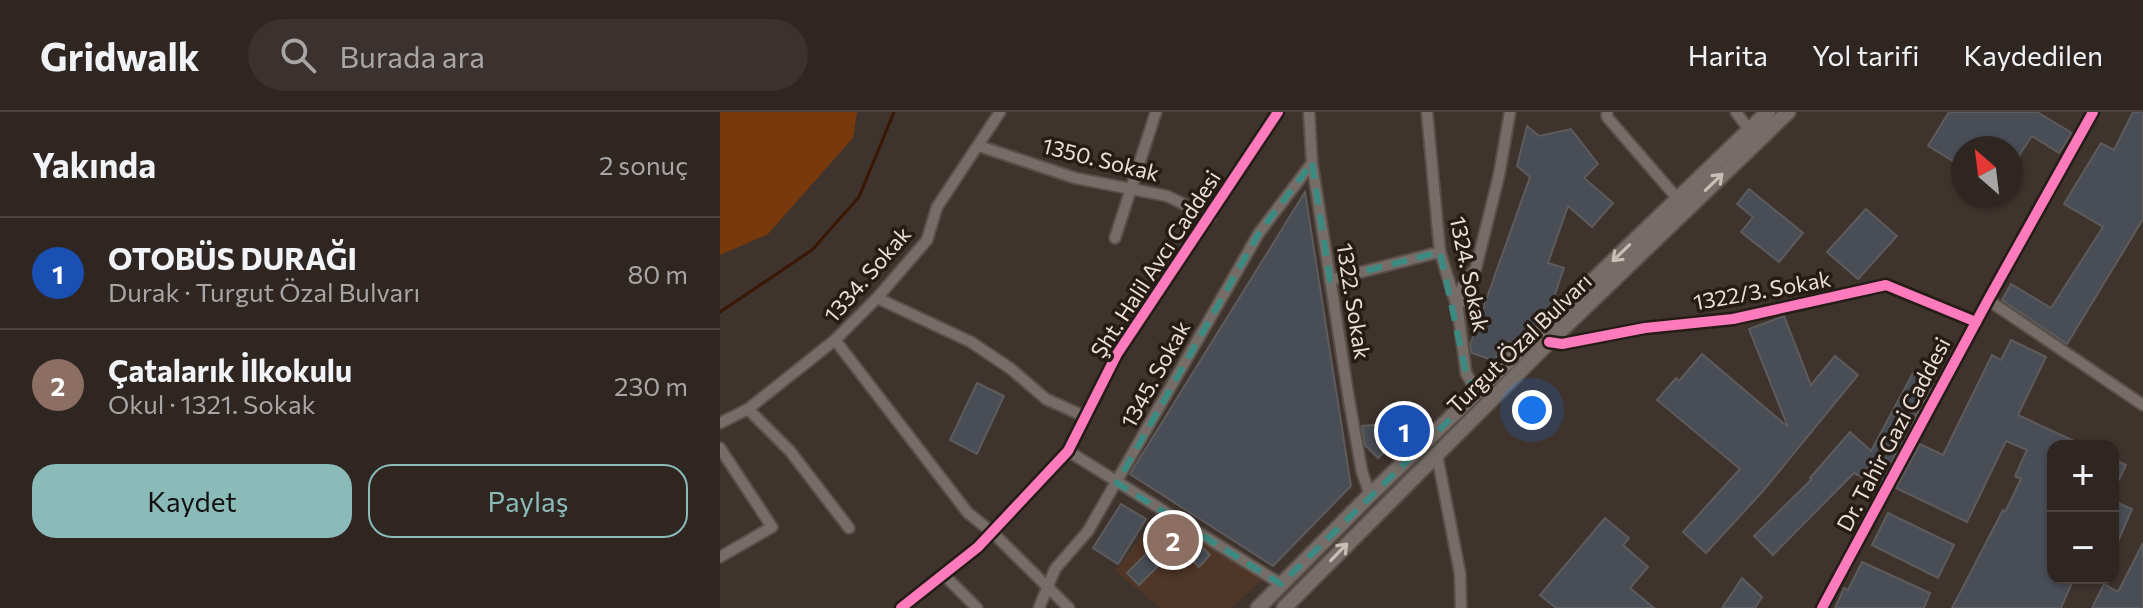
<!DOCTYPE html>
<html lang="tr">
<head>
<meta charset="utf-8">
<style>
  :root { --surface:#2f2622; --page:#3b322f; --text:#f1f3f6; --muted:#a7a5a5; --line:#4a4340; --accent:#8bbbb9 }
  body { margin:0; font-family:Commissioner,sans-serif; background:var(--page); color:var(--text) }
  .controls { position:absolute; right:24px; bottom:24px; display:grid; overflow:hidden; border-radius:16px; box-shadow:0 2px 6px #0004 }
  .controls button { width:72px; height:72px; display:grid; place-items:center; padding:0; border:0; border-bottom:2px solid var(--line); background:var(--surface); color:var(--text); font:40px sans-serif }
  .compass { position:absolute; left:1231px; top:24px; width:72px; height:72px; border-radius:50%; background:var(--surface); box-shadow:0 2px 6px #0004; rotate:332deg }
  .you { position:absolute; left:812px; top:298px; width:28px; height:28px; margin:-20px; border:6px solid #fff; border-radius:50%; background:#1a73e8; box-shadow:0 0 0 12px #1a73e833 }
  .badge { display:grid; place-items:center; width:52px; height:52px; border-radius:50%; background:var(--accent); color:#fff; font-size:26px; font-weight:700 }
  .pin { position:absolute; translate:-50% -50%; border:4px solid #fff; box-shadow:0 2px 8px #0006 }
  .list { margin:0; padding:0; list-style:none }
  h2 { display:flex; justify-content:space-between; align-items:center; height:104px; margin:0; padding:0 32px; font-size:34px }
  h2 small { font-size:26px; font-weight:400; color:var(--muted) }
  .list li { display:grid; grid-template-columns:52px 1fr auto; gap:24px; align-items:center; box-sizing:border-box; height:112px; padding:0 32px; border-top:2px solid var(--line) }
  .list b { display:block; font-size:30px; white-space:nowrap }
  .list p { margin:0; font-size:26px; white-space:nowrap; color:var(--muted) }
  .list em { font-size:26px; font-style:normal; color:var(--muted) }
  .actions { display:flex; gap:16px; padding:24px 32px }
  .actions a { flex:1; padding:18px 0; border:2px solid var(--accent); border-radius:24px; text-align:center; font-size:28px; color:var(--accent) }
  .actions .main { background:var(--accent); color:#111 }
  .icon { flex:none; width:44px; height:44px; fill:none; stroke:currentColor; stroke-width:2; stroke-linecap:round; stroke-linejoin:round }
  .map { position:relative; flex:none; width:1423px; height:496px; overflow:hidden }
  header { display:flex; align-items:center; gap:48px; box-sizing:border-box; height:112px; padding:0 40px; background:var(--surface); border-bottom:2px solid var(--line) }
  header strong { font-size:38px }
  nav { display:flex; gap:44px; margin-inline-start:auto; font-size:28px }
  .search { width:560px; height:72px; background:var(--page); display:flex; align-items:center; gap:20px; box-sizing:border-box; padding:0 28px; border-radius:44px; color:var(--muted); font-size:30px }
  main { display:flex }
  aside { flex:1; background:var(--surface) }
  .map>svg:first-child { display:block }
</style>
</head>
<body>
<header>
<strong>Gridwalk</strong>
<div class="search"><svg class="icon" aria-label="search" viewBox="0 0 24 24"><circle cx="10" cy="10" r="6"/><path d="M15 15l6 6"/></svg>Burada ara</div>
<nav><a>Harita</a><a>Yol tarifi</a><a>Kaydedilen</a></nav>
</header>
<main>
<aside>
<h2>Yakında<small>2 sonuç</small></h2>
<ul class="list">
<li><span class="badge" style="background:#1a4fb4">1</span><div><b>OTOBÜS DURAĞI</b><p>Durak · Turgut Özal Bulvarı</p></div><em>80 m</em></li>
<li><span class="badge" style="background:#8d6e63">2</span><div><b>Çatalarık İlkokulu</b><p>Okul · 1321. Sokak</p></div><em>230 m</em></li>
</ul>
<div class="actions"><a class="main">Kaydet</a><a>Paylaş</a></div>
</aside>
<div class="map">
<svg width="1423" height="496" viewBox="0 0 1423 496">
  <rect width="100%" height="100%" fill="#3f332d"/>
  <path fill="#4f3627" d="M442 398 544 466 511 496H441L395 459Z"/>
  <path fill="#783a0c" d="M0 0H137L133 26 48 122 0 143Z"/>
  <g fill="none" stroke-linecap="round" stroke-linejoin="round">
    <path stroke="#3a1604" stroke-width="3" d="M0 200 92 138 139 85 174 0"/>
  </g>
  <g fill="#494d55" stroke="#5d5b5c" stroke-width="2">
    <path d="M1229 0H1317L1352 21 1339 41 1312 24 1294 51 1302 56 1291 73V36H1243V55L1208 34Z"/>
    <path d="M1413 0H1423V107L1347 232 1282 188 1291 172 1331 196 1383 115 1344 92 1381 31 1394 38Z"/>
    <path d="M807 14 819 24 851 17 878 52 864 66 893 91 872 115 848 94 828 151 844 156 830 196 788 236 780 234 775 249 752 241 750 233 810 65 797 54Z"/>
    <path d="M1029 77 1083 121 1059 150 1021 120 1033 105 1017 92Z"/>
    <path d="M585 80 631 374 553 454 410 362Z"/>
    <path d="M1146 97 1177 124 1138 167 1107 140Z"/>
    <path d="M1064 204 1091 273 1115 244 1138 263 1043 379 986 441 963 420 1020 357 937 288 956 266 959 269 982 242 1068 315 1029 217Z"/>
    <path d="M1291 228 1326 245 1298 303 1365 334H1333V466H1354L1341 496H1232L1283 398 1285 400 1301 367 1295 364 1307 338 1286 329 1247 410 1176 376 1200 332 1223 343 1272 243 1281 248Z"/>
    <path d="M1193 261 1213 272 1159 374 1134 361 1053 443 1034 424 1092 367 1090 366 1130 320 1151 339Z"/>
    <path d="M257 271 284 284 257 342 230 328Z"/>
    <path d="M679 311 680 325 658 346 645 333 642 314Z"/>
    <path d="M1393 347 1406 353 1393 380Z"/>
    <path d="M1393 389 1412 397 1393 441Z"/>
    <path d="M401 392 426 407 398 452 373 436Z"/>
    <path d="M1168 401 1234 433 1218 466 1152 433Z"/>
    <path d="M885 406 909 426 903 433 928 455 910 476 934 496H836L820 483Z"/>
    <path d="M449 411 475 428 490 443 479 455 458 434 419 473 407 461 446 422 442 418Z"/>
    <path d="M1423 431V496H1372L1384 472 1398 480Z"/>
    <path d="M1142 450 1210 481 1204 496H1115L1124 476 1128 478Z"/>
    <path d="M1022 466 1042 485 1035 496H1002Z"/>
  </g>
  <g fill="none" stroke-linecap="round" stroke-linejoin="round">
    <g stroke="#594f49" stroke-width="14">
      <g id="minor">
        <path d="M589 0 592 51 629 288 642 360 650 383"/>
        <path d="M707 0 720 140 738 198 746 261 757 281"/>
        <path d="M887 0V5L957 86"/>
        <path d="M1016 0 1029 18"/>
        <path d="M259 34 355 66 447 84 490 105"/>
        <path d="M395 126 436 0"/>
        <path d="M610 168 720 140"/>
        <path d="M157 186 251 230 291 257 326 287 366 305"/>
        <path d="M1268 188 1423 293"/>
        <path d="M739 192 741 177 756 156 779 63 790 0"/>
        <path d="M115 228 248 401 273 421 349 496"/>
        <path d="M829 230 842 232 925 216 1013 207 1166 173 1256 210"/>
        <path d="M28 297 70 339 129 416"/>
        <path d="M0 311 28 297 115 228 157 186 207 128 217 95 280 0"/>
        <path d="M0 336 52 415 0 445"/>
        <path d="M348 339 561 472"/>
        <path d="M717 343 740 461 741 496"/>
        <path d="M223 462 257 496"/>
        <path d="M181 496 258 435 348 339 397 242 558 0"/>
        <path d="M319 496 335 457 368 419 539 121 592 51"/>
        <path d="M1102 496 1268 188 1373 0"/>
      </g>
    </g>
    <g stroke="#594f49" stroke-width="18">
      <g id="secondary">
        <path d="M538 496 650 383 1048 0"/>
        <path d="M564 496 829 230 1068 0"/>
      </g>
    </g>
    <use href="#minor" stroke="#766d68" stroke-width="10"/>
    <use href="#secondary" stroke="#766d68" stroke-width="14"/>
    <g stroke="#261c16" stroke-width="15">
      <g id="cycleway">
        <path d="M829 230 842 232 925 216 1013 207 1166 173 1256 210"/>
        <path d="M181 496 258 435 348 339 397 242 558 0"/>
        <path d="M1102 496 1268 188 1373 0"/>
      </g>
    </g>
    <use href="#cycleway" stroke="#fd7abc" stroke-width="10"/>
  </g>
  <defs><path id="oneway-shaft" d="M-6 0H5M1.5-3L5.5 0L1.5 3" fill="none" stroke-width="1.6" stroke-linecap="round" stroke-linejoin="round" transform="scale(2)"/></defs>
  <g stroke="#c9bdb6">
    <use href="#oneway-shaft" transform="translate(994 70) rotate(-44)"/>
    <use href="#oneway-shaft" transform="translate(901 141) rotate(136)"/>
    <use href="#oneway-shaft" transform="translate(619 440) rotate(-46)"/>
  </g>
  <path fill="none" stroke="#3b8b83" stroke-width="6" stroke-dasharray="16 10" stroke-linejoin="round" d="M592 51 610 168 720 140 746 261 757 281 561 472 397 371 539 121Z"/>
  <g text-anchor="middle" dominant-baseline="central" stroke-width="7" stroke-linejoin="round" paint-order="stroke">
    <g font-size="22" fill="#eddfd7" stroke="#261c16">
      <text transform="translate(381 47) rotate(14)">1350. Sokak</text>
      <text transform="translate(435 152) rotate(-57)">Şht. Halil Avcı Caddesi</text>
      <text transform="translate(147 162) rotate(-49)">1334. Sokak</text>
      <text transform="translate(750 162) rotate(78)">1324. Sokak</text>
      <text transform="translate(1042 178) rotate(-10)">1322/3. Sokak</text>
      <text transform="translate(634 189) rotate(81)">1322. Sokak</text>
      <text transform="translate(799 231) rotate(-44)">Turgut Özal Bulvarı</text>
      <text transform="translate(435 262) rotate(-61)">1345. Sokak</text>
      <text transform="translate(1173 322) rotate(-62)">Dr. Tahir Gazi Caddesi</text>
    </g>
  </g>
</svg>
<div class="controls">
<button>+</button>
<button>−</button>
</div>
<svg class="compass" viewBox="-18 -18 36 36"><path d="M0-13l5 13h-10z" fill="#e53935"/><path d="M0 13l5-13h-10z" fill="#a7a5a5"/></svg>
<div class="you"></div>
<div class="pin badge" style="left:684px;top:319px;background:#1a4fb4">1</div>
<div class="pin badge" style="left:453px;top:428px;background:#8d6e63">2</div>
</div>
</main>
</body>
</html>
